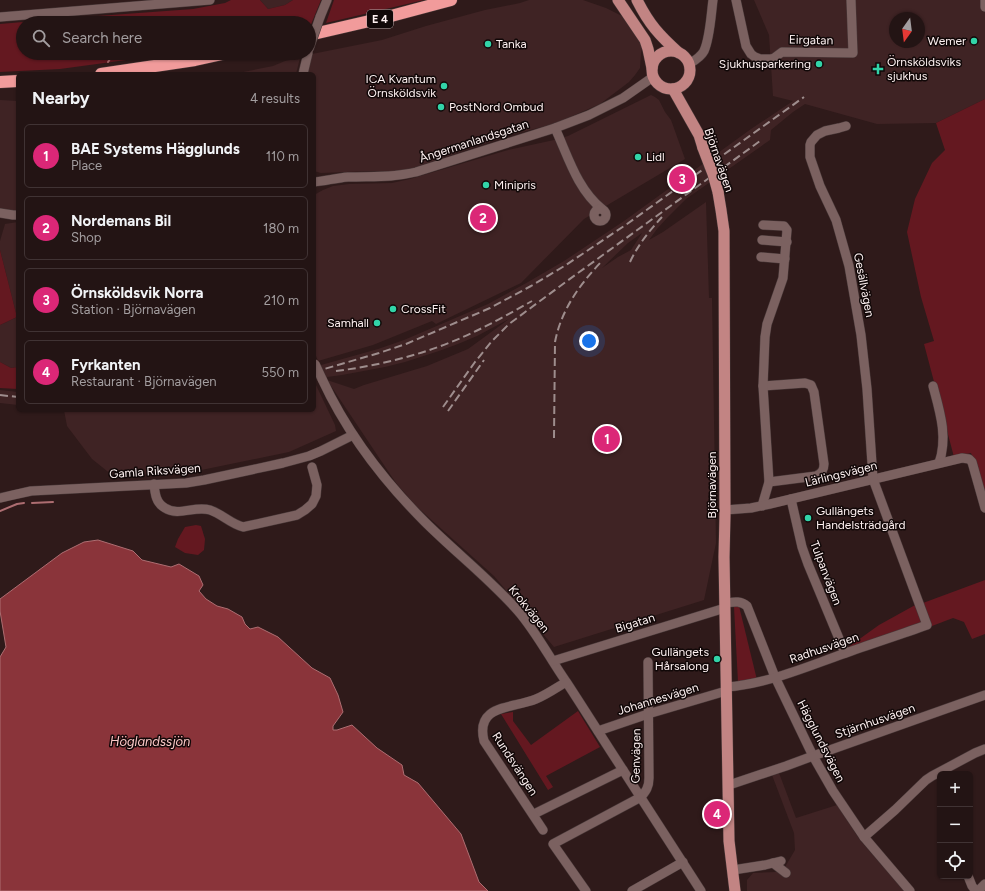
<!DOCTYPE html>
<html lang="en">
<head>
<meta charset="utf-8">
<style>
  :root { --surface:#231414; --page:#2f2122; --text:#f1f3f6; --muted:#a39ea0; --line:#403334; --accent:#db2777 }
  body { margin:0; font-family:Figtree,sans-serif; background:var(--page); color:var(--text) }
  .controls { position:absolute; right:12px; bottom:12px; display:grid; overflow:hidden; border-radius:6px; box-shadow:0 1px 3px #0004 }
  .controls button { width:36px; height:36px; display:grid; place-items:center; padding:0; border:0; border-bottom:1px solid var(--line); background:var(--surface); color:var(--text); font:20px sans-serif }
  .compass { position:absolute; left:889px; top:12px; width:36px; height:36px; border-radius:50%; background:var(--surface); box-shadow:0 1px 3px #0004; rotate:194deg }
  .you { position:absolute; left:589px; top:341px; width:14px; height:14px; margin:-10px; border:3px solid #fff; border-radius:50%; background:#1a73e8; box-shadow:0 0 0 6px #1a73e833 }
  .badge { display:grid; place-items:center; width:26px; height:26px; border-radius:50%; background:var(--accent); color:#fff; font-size:13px; font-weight:700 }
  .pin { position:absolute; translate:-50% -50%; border:2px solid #fff; box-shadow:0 1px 4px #0006 }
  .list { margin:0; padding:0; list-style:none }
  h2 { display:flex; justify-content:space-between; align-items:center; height:52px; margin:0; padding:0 16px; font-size:17px }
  h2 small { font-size:13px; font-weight:400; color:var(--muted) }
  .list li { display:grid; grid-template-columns:26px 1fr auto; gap:12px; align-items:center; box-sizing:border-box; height:64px; margin:0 8px 8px; padding:0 8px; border:1px solid var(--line); border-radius:6px }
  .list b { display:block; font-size:15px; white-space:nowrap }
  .list p { margin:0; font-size:13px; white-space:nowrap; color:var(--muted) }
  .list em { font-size:13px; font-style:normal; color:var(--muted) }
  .icon { flex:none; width:22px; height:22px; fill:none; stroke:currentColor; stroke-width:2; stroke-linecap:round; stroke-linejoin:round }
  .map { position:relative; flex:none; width:985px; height:891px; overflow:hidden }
  .search { position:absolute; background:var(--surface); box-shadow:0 1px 3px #0004; left:16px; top:16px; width:300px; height:44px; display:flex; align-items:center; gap:10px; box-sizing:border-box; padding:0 14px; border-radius:22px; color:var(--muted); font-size:15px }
  .panel { position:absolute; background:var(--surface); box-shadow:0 1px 3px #0004; left:16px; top:72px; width:300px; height:340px; border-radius:6px }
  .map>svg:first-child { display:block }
</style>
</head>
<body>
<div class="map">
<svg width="985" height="891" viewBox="0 0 985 891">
  <rect width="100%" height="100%" fill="#2f1a1a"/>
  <g fill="#3f2324" fill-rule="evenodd">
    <path d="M260 0H293L285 5 268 9Z"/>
    <path d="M529 0H583L606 8 624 17 632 23 642 48 641 53 640 68 635 75 629 82 600 104 554 124 514 134 413 168 396 172 371 171 321 173 314 171V74H307L312 54 382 40 426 26 485 10 520 3Z"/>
    <path d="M754 0H985V99L936 123 877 124 805 104 793 112 771 130 770 140 686 199 667 218 657 229 649 240 663 232 706 202 709 298H712L716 543 704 600 554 647 494 576 416 506 396 483 327 380 354 389 364 385 427 366 468 349 479 341 509 319 477 336 458 344 439 351 405 362 385 367 342 375 327 377 314 380V367L378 349 404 340 488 304 528 282 564 261 624 221 751 129 793 101 773 96 769 35ZM895 18H919V42H895ZM642 233 631 250 618 257 602 268 628 243Z"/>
    <path d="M300 58 296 74H233L273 66 285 61Z"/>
    <path d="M651 95 655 97 659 100 665 112 671 120 685 159 584 219 521 283 436 324 432 321 373 345 318 361 314 351V195L323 190 333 186 349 184 392 183 410 179 508 150 554 140 568 136Z"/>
    <path d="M0 100 18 101V211L7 210 0 208Z"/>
    <path d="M18 222V367L11 368 0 362V325L17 317 0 250V241L5 224Z"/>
    <path d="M314 383H315L335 425 336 431 289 452 182 474 112 475 92 459 67 426 64 410H314Z"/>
    <path d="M0 390 18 392V405L0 403Z"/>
    <path d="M779 773 796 818 837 805 860 840 904 891H747V880L753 873 776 872 785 867 795 850 794 833 772 775Z"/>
  </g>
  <g fill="#641820">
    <path d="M231 0H260L268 9 285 5 293 0H321L310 27H309V23H23V53H178L60 69 0 72V24L57 19 193 9 225 3Z"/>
    <path d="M334 0H424L326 23Z"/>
    <path d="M985 99V494L971 453 954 457 924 344 934 341 921 297 907 232 915 199 932 163 945 150 936 123Z"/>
    <path d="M0 250 17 317 0 325Z"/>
    <path d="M0 362 11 368 18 367V389L0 388Z"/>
    <path d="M196 525 201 526 205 539 204 550 198 555 185 553 175 547 178 539 185 527Z"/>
    <path d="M985 580V634L972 639 964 622 953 618 932 626 923 603Z"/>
    <path d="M917 604 922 622 920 625 850 649 847 648 879 625Z"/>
    <path d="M739 606 757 680 738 682 734 607Z"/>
    <path d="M578 711 600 747 546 776 553 787 548 790 501 714 513 712V721L531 745Z"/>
  </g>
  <path fill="#8a343a" stroke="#ad6d71" d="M98 540 133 551 142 560 171 567 179 564 199 576 203 585 199 591 206 599 217 606 228 609 242 617 245 624 250 629 258 627 278 637 312 668 330 678 338 695 343 712 333 726V730H337L352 725 377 748 402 765 404 775 418 783 461 834 479 882 488 891H0V657L6 647 0 611V599L62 553 84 542Z"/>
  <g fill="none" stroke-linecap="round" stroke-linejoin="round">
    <g stroke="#ad6d71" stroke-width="2">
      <path d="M108 62 114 53"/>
      <path d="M32 503 53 502"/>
      <path d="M0 511 17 504 24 503"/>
    </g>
    <g stroke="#493939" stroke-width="10">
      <g id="minor">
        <path d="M736 0 746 46 751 54 755 57 760 59H770L774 58 782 52 853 53 851 0"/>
        <path d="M985 0V7"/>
        <path d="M0 17 210 0"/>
        <path d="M320 17 327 0"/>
        <path d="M689 64C694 61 701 57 704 51 710 38 711 15 713 0"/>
        <path d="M303 74 308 53"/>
        <path d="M555 128C568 156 577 189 602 209"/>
        <path d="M314 182C325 181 336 178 348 177 371 176 392 178 416 172L555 128 589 115 623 98 653 77"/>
        <circle cx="600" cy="215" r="6"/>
        <path d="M0 213 13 215H18"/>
        <path d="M762 240 787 242"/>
        <path d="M761 257 785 259"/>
        <path d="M322 379C347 433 383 480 425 522 455 552 490 579 518 611 537 633 550 659 567 683 586 712 604 741 623 770 649 810 675 851 701 891"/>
        <path d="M763 386 805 383 811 385 814 392 824 464C824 470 822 473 816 476L769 482"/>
        <path d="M933 386C940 412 948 437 939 463"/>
        <path d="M154 484C155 494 156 503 165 508 179 517 195 505 210 510 222 514 231 524 243 527L297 515 305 510 312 504 316 496 317 485 312 467"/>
        <path d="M0 498 13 495 31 491 186 483 204 480 283 463 309 456 321 451 353 435"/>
        <path d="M791 499 802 547 808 564 845 653"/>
        <path d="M762 506 769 482 763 386 765 337 767 324 783 278 787 230 784 226 763 225"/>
        <path d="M725 510 751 508 770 504 962 458 969 459 972 462 985 508"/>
        <path d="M725 603C733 602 740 600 747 606L775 677 813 756 833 791 864 837 910 891"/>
        <path d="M553 661 725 608"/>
        <path d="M726 687C767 684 806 667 843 654 871 644 899 635 927 625L873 479 867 389 861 335 849 266 836 220 820 186 810 157V145L811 142 817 135 825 131 839 128 846 126"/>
        <path d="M598 731 648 714 726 691"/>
        <path d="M729 785 786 766 813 756 985 695"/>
        <path d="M534 814 623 770"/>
        <path d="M543 830 484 741C475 704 512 709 536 699 546 695 556 688 566 682"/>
        <path d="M864 837 895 810 926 780 932 776 975 753 985 749"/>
        <path d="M773 863 786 873"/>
        <path d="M733 870 765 865 781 861"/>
        <path d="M968 876 972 886 976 891"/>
        <path d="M586 891 553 844 641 797C646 791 649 787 649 778L648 662"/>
        <path d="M632 891 683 862"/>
        <path d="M978 891 985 884"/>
      </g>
    </g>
    <g stroke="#493939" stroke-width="12">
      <g id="major">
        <path d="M618 0 645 40 648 49 652 68"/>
        <path d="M637 0C649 24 659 35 679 53"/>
        <circle cx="671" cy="70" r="19"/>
        <path d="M673 89 699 135 703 148"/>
        <path d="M718 192 721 210 724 231 725 515 724 557 729 841 735 891"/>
      </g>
    </g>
    <g stroke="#493939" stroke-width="13">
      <g id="highway">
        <path d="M309 35 391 16 451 0"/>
        <path d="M101 74 195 60 227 53"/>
        <path d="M0 82 18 81"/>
      </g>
    </g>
    <use href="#minor" stroke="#7b6160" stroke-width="9"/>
    <use href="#major" stroke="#c28483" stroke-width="11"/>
    <use href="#highway" stroke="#f19b9b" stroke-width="12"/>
    <g stroke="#9e8d8d" stroke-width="2" stroke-dasharray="8 4" stroke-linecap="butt">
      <path d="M630 262C638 245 649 231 662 217"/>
      <path d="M336 371C384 365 433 352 476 331 495 322 514 311 532 301"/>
      <path d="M314 372 379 353 406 344 490 308 531 286 566 265 627 224 804 97"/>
      <path d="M0 395 18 397"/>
      <path d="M443 407 475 362 492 341 509 324 567 281 760 141"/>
      <path d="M448 411 484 360"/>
      <path d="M554 438 555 342C561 310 580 284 602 261"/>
    </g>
    <g stroke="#493939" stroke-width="10" stroke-linecap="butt">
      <g id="minor-bridge">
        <path d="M309 49 320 17"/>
        <path d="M315 364 322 379"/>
      </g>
    </g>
    <g stroke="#493939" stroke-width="12" stroke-linecap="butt">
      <path id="major-bridge" d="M703 148 713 174 718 192"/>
    </g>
    <use href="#minor-bridge" stroke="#7b6160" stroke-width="9"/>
    <use href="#major-bridge" stroke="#c28483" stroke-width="11"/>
  </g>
  <g fill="#32d4a8" stroke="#110808" stroke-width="1.5">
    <circle cx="974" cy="41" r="4"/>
    <circle cx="488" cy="44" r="4"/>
    <circle cx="819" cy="64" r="4"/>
    <path d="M876 63h4v4h4v4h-4v4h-4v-4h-4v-4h4z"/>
    <circle cx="444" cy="86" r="4"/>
    <circle cx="441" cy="107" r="4"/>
    <circle cx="638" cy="157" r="4"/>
    <circle cx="486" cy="185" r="4"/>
    <circle cx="393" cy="309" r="4"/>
    <circle cx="377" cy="323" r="4"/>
    <circle cx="808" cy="518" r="4"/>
    <circle cx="717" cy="659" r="4"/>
  </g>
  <g text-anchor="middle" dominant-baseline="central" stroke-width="3" stroke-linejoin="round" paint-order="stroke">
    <rect fill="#110808" stroke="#b7abab" stroke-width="1" x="367" y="10" width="26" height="18" rx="3"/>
    <g font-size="11" font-weight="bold" fill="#fef1f1">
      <text x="380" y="19">E 4</text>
    </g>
    <g font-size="12" fill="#fef1f1" stroke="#110808">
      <text transform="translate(811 40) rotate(1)">Eirgatan</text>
      <text transform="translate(474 141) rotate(-18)">Ångermanlandsgatan</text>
      <text transform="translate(719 160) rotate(71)">Björnavägen</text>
      <text transform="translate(864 285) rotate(79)">Gesällvägen</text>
      <text transform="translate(155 471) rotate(-4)">Gamla Riksvägen</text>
      <text transform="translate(841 474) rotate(-14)">Lärlingsvägen</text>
      <text transform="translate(712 485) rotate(-90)">Björnavägen</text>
      <text transform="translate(826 573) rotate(69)">Tulpanvägen</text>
      <text transform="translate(529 609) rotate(51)">Krokvägen</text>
      <text transform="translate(635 623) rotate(-17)">Bigatan</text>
      <text transform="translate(824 648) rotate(-19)">Radhusvägen</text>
      <text transform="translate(658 699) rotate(-17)">Johannesvägen</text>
      <text transform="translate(875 721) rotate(-19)">Stjärnhusvägen</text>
      <text transform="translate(821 741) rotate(63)">Hägglundsvägen</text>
      <text transform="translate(636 756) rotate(-89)">Genvägen</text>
      <text transform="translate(515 764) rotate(57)">Rundsvängen</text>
    </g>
    <g font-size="12" fill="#fef1f1" stroke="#110808" text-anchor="start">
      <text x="966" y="41" text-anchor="end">Wemer</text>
      <text x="496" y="44">Tanka</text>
      <text x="887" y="62">Örnsköldsviks<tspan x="887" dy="14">sjukhus</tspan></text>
      <text x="811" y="64" text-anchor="end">Sjukhusparkering</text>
      <text x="436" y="79" text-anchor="end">ICA Kvantum<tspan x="436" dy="14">Örnsköldsvik</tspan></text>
      <text x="449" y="107">PostNord Ombud</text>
      <text x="646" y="157">Lidl</text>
      <text x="494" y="185">Minipris</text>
      <text x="401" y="309">CrossFit</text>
      <text x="369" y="323" text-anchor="end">Samhall</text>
      <text x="816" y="511">Gullängets<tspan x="816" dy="14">Handelsträdgård</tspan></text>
      <text x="709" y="652" text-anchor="end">Gullängets<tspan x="709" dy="14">Hårsalong</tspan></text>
    </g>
    <g font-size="13" font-style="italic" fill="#fdc9c8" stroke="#110808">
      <text x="150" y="741">Höglandssjön</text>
    </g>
  </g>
</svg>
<div class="controls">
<button>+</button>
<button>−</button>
<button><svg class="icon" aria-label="locate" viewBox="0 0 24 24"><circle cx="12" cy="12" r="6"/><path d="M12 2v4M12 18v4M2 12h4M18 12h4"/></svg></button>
</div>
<svg class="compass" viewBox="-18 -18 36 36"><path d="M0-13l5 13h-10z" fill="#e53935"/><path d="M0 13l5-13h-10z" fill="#a39ea0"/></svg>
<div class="you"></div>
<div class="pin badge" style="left:607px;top:439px">1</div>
<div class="pin badge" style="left:483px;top:218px">2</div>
<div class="pin badge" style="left:682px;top:179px">3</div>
<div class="pin badge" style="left:717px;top:814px">4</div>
<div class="search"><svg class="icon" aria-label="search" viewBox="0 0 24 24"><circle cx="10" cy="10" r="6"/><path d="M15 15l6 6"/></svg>Search here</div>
<section class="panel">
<h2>Nearby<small>4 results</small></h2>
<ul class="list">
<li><span class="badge">1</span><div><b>BAE Systems Hägglunds</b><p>Place</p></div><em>110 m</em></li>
<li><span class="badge">2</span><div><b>Nordemans Bil</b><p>Shop</p></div><em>180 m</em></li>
<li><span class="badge">3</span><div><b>Örnsköldsvik Norra</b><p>Station · Björnavägen</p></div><em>210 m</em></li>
<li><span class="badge">4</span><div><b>Fyrkanten</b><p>Restaurant · Björnavägen</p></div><em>550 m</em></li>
</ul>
</section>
</div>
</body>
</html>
